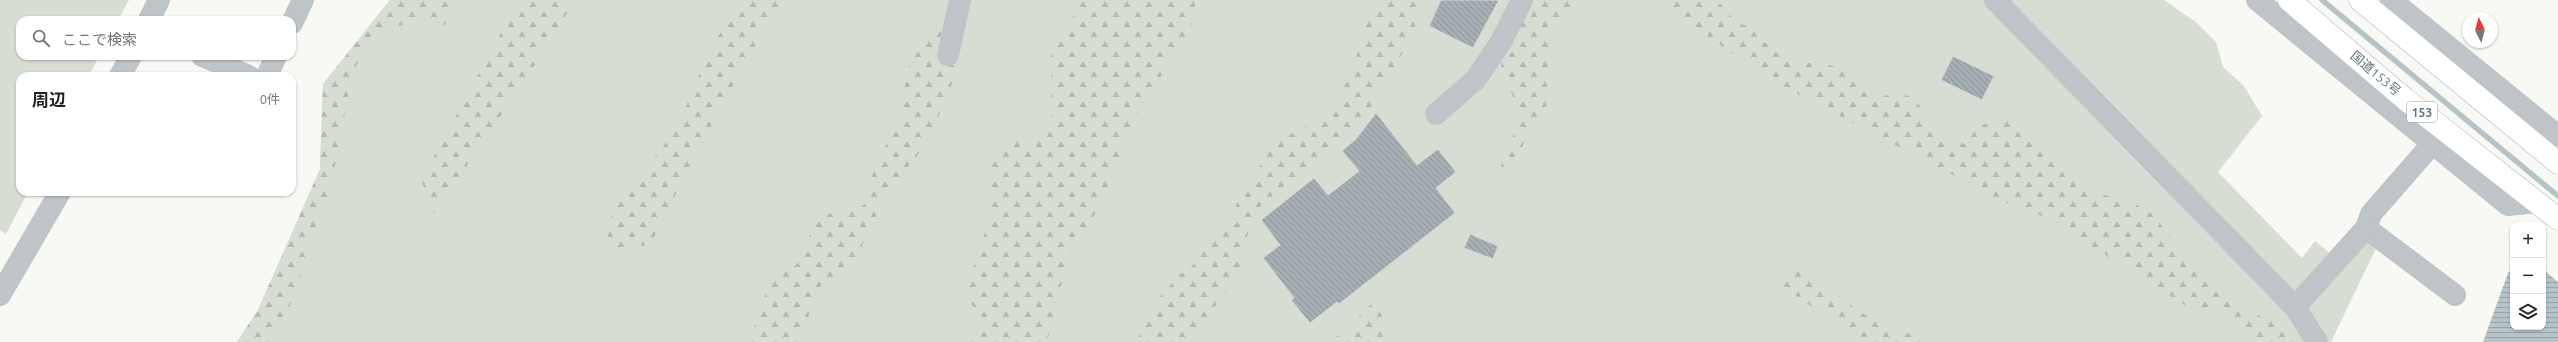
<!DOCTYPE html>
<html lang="ja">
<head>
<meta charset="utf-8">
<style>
  :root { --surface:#fff; --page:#f2f2f2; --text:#222; --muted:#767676; --line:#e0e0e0 }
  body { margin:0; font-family:Ubuntu,"Noto Sans JP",sans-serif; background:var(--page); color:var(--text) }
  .controls { position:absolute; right:12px; bottom:12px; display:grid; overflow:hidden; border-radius:8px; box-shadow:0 1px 3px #0004 }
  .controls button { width:36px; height:36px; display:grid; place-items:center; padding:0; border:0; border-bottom:1px solid var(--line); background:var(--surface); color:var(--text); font:20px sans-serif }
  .compass { position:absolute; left:2462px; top:12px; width:36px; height:36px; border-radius:50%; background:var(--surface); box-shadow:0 1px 3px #0004; rotate:354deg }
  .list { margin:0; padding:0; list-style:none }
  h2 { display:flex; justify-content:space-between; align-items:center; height:52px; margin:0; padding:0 16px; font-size:17px }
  h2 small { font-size:13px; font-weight:400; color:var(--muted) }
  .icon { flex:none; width:22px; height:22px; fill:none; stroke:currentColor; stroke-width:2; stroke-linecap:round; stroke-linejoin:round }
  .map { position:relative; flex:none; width:2558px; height:342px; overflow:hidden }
  .search { position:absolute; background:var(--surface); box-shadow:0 1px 3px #0004; left:16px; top:16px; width:280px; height:44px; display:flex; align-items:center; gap:10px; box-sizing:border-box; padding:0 14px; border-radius:12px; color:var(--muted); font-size:15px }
  .panel { position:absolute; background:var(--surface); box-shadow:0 1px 3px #0004; left:16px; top:72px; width:280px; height:124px; border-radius:12px }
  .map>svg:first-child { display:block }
</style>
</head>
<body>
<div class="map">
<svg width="2558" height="342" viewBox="0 0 2558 342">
  <defs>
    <pattern id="forest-firs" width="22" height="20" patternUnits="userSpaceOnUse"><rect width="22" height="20" fill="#d8ddd4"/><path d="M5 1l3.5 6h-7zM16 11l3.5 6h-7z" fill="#b3b8b1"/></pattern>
    <pattern id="water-rules" width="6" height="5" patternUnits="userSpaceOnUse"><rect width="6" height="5" fill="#b6c4c7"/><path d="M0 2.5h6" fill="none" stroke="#98a4a7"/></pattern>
    <pattern id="building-back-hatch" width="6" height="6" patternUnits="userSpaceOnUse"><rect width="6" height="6" fill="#a6b0b4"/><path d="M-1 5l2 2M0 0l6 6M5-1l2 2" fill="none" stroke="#8b9498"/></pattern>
  </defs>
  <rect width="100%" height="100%" fill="#f8f8f5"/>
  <g fill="#d8ddd4">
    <path d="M0 0H129L118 20H20V56H99L89 76H20V192H28L6 234 0 230Z"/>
    <path d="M390 0H2164L2197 23 2216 42 2223 67 2244 86 2262 116 2218 172 2302 258 2315 241 2331 254 2355 227 2378 244 2331 342H237L258 310 320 169 323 84Z"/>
  </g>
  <g fill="url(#forest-firs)">
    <path d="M390 0H456L445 25 420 18 376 35 353 71 331 186 285 320 270 342H237L258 310 320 169 323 84Z"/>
    <path d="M519 0H575L532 70 434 214 421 180Z"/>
    <path d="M740 0H789L766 27 699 148 650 245 626 247 605 252 615 201 661 150 683 114 706 57Z"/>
    <path d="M1083 0H1194L1196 2 1190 31 1134 118 1107 195 1068 258 1047 342H968L982 316 964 296 986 229 991 160 1006 140 1033 137 1052 130 1051 56Z"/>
    <path d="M1374 0H1417L1415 32 1358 129 1337 146 1321 165 1290 181 1253 213 1237 278 1187 342H1136L1157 300 1179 275 1196 263 1207 243 1237 223 1236 205 1273 144 1315 121 1335 104 1355 66 1359 43Z"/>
    <path d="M1532 0H1580L1555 24 1548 75 1546 112 1524 143 1509 174 1499 171 1518 124 1514 98 1501 76V63Z"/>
    <path d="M1655 0 1718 1 1737 23 1748 26 1773 50 1797 63H1824L1860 76 1881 97C1907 90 1909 94 1926 113L1925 129 1965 144 1979 126 2003 118 2037 131 2039 147 2044 157 2103 195 2125 198 2154 215 2174 242 2204 276 2239 304 2268 321 2294 328 2310 342H2251L2214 310 2191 309 2082 240 2055 220 2014 207 1771 80Z"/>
    <path d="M936 20 943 27 940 56 959 67 928 142 888 192 855 260 816 290 801 342H749L770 281 797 264 819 214 841 213 863 206 878 156 896 130 911 56Z"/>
    <path d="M1788 268C1824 276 1836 297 1864 314 1883 326 1905 329 1923 342H1863L1776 282Z"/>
    <path d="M1370 305 1378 306 1387 332 1379 342H1329L1345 331Z"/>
  </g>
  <path fill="url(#water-rules)" d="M2513 268V327H2543V269L2558 282V342H2483L2508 273Z"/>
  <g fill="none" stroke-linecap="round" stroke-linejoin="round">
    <path stroke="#b6c4c7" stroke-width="5.5" d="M2322 0 2558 196"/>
  </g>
  <g fill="url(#building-back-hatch)" stroke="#d9d9d7">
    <path d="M1441 0H1499L1473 48 1429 26Z"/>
    <path d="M1953 56 1994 76 1982 100 1941 80Z"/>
    <path d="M1376 113 1417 165 1438 149 1456 172 1436 188 1455 213 1339 304 1337 302 1310 323 1291 300 1294 298 1263 258 1280 245 1261 220 1314 178 1328 195 1359 171 1342 151 1356 139Z"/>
    <path d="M1470 234 1498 246 1493 259 1464 248Z"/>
  </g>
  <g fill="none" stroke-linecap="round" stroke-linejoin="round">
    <g stroke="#b2b7ba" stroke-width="23">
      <g id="highway">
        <path d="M2289 0 2405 99 2558 219"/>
        <path d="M2360 0 2558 163"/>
      </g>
    </g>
    <g stroke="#bec4c7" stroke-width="22">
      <path d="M1995 0 2295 307 2317 342"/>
      <path d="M2257 0 2508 205 2536 202"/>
      <path d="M2391 0 2558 136"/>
      <path d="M149 20 159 0"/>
      <path d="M292 23 303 0"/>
      <path d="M948 55 960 0"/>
      <path d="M202 56 249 76"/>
      <path d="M120 76 131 56"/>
      <path d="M267 76 276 56"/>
      <path d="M1436 114 1476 79 1501 42 1522 0"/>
      <path d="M2432 144 2371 214 2366 228 2455 295"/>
      <path d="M0 295 60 192"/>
      <path d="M2295 307 2366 228"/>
    </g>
    <use href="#highway" stroke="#fff" stroke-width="22"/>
  </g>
  <g text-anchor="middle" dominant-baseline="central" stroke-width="4" stroke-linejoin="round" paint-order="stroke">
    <rect fill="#fff" stroke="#929fa5" stroke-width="1" x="2407" y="102" width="30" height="20" rx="3"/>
    <g font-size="12" font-weight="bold" fill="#64767f">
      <text x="2422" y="112">153</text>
    </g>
    <g font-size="13" fill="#64767f" stroke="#fff">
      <text transform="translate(2376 73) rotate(40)">国道153号</text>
    </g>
  </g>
</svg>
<div class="controls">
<button>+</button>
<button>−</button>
<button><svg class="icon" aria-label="layers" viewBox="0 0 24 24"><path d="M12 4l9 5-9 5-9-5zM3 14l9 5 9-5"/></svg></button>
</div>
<svg class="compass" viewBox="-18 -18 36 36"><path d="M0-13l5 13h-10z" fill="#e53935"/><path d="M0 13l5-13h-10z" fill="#767676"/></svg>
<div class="search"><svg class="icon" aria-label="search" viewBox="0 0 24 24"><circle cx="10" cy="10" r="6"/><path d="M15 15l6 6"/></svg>ここで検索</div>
<section class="panel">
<h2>周辺<small>0件</small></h2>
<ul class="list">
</ul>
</section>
</div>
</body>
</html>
